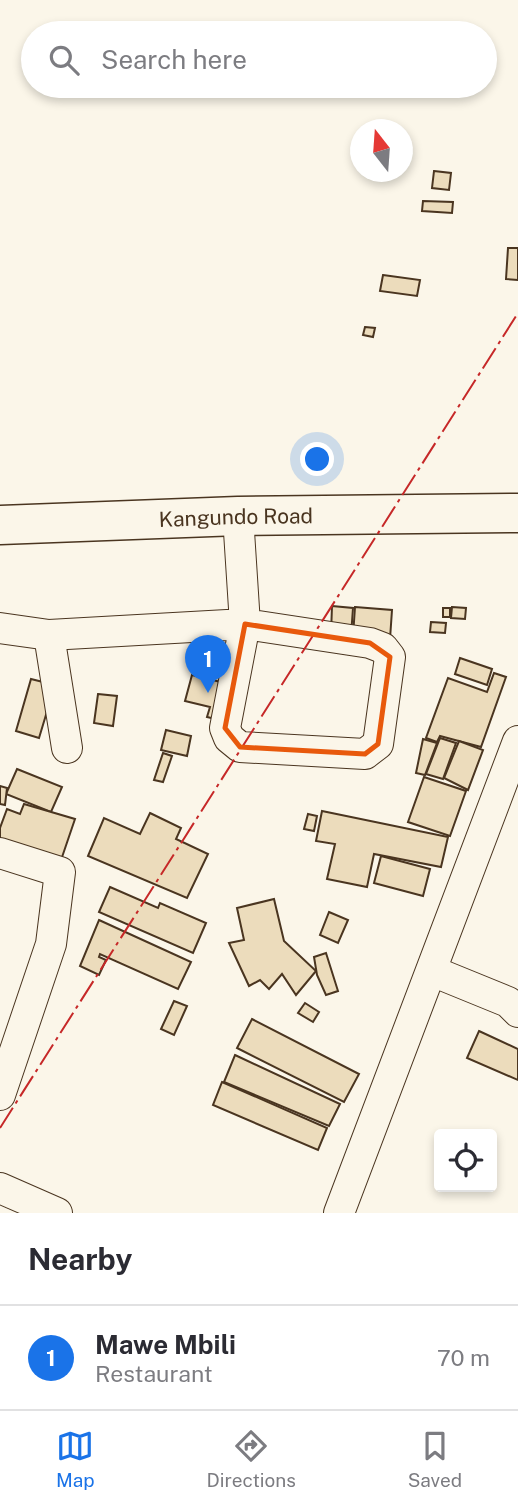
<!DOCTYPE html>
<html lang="en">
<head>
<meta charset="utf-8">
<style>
  :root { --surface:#fff; --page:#f2f2f3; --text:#2b2b33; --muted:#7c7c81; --line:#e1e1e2; --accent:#1a73e8 }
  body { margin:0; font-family:"Public Sans",sans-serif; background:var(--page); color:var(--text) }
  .controls { position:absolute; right:21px; bottom:21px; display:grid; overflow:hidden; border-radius:7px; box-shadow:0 4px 10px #0003 }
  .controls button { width:63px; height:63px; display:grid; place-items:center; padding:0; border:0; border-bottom:2px solid var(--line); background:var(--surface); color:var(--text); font:35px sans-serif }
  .compass { position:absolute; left:350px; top:119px; width:63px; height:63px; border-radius:50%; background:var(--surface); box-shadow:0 4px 10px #0003; rotate:343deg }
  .you { position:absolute; left:318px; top:460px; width:24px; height:24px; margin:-18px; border:5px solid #fff; border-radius:50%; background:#1a73e8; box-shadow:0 0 0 10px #1a73e833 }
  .badge { display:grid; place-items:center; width:46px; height:46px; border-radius:50%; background:var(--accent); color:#fff; font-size:23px; font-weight:700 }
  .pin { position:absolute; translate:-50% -58px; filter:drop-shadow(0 2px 4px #0008) }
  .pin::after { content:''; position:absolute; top:37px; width:24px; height:21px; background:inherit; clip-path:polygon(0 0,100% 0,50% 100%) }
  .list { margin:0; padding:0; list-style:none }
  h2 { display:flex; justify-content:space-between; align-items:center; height:91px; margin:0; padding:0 28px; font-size:30px }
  h2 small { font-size:23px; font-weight:400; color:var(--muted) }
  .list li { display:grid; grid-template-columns:46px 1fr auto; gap:21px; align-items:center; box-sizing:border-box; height:105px; padding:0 28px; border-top:2px solid var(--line) }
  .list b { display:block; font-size:26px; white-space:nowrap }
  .list p { margin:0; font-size:23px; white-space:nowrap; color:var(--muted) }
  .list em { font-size:23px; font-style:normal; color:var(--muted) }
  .icon { flex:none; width:38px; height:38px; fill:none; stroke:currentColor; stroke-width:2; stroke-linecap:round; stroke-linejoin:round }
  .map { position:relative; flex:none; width:518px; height:1213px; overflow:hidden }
  .search { position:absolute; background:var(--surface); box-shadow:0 4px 10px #0003; left:21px; right:21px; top:21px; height:77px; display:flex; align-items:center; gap:18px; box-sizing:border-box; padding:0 24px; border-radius:38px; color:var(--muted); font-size:26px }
  .sheet { height:196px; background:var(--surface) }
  nav { display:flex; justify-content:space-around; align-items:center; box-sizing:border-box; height:98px; border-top:2px solid var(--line); background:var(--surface); font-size:19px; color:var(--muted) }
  nav a { display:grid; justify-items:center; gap:4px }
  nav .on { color:var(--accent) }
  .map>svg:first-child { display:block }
</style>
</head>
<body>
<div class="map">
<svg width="518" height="1213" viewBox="0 0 518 1213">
  <rect width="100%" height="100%" fill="#fbf6e9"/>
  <g fill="#ecdcbc" stroke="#4a3520" stroke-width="2">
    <path d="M434 171 451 173 449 190 432 188Z"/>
    <path d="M423 201 453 202 452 213 422 211Z"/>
    <path d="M508 248H518V280L506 279Z"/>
    <path d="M383 275 420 280 417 296 380 291Z"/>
    <path d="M365 327 375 328 373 337 363 335Z"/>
    <path d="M332 606 353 608 351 636 331 634Z"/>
    <path d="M355 607 392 610 390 639 353 636Z"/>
    <path d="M452 607 466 608 465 619 451 618Z"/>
    <rect x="443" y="608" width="7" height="9"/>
    <path d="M431 622 446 623 445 633 430 632Z"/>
    <path d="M460 658 492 669 487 685 455 674Z"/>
    <path d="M494 673 506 677 481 747 440 736 437 742 426 738 448 678 487 692Z"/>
    <path d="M192 675 229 684 220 720 207 717 210 707 185 701Z"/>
    <path d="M31 679 55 685 39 738 16 731Z"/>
    <path d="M98 694 117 696 113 726 94 723Z"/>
    <path d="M166 730 191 736 187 756 161 750Z"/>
    <path d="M440 738 456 743 443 779 426 774Z"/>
    <path d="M423 739 437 743 425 775 416 773Z"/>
    <path d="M459 741 483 750 468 790 444 778Z"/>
    <path d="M163 753 172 756 163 782 154 780Z"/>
    <path d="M17 769 62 787 51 812 6 794Z"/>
    <path d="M424 777 466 791 450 836 408 822Z"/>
    <path d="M0 786 7 788 5 805 0 804Z"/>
    <path d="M24 804 75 819 59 866 0 843V828L7 809 20 814Z"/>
    <path d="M322 811 448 837 441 867 374 854 367 887 327 879 335 844 316 841Z"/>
    <path d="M150 813 181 828 176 839 208 854 187 898 88 856 104 818 140 834Z"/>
    <path d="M308 814 317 816 314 831 304 829Z"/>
    <path d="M381 856 430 869 423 896 374 883Z"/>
    <path d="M110 887 158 908 160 903 206 923 193 953 99 912Z"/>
    <path d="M274 899 284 941 316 971 296 995 282 974 269 989 260 980 249 986 229 943 244 940 237 908Z"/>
    <path d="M329 912 348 920 338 943 320 935Z"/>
    <path d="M99 920 191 962 178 989 100 954 99 957 106 960 99 975 80 966Z"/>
    <path d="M326 953 338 991 326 995 317 975 314 957Z"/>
    <path d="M174 1001 187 1006 174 1035 161 1029Z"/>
    <path d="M305 1003 319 1012 313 1022 298 1013Z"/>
    <path d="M252 1019 359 1074 344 1102 237 1048Z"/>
    <path d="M479 1031 518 1049V1080L467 1058Z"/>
    <path d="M235 1055 340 1104 329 1126 224 1082Z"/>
    <path d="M222 1082 327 1128 318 1150 213 1105Z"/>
  </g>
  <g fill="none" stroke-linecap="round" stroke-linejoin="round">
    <g stroke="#4a3520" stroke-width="32">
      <g id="minor">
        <path d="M0 628 49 635 245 624 370 643 383 648 390 657 378 744 365 754 240 747 229 738 225 728 245 624 238 516"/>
        <path d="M49 635 67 748"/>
        <path d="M0 853 60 872 51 944 0 1095"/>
        <path d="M432 971 508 1002 518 1012"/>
        <path d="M0 1188 57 1213"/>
        <path d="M339 1213 518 741"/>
      </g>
    </g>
    <g stroke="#4a3520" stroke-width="41">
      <g id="highway">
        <path id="s1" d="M0 525 238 516 518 513"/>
      </g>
    </g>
    <use href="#minor" stroke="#fbf6e9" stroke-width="30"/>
    <use href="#highway" stroke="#fbf6e9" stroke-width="38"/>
    <path stroke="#c62828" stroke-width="2" stroke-dasharray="24 5 3.5 5" stroke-linecap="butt" d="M0 1128 518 313"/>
  </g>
  <path fill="none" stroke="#e8590c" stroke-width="5" stroke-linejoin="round" d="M245 624 370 643 390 657 378 744 365 754 240 747 225 728Z"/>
  <g text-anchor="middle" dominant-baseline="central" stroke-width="5" stroke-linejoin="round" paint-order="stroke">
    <g font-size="21" fill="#4a3520" stroke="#fbf6e9">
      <text stroke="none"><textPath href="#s1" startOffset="236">Kangundo Road</textPath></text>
    </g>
  </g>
</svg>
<div class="controls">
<button><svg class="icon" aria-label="locate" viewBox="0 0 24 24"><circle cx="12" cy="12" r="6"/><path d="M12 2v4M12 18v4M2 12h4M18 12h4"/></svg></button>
</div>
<svg class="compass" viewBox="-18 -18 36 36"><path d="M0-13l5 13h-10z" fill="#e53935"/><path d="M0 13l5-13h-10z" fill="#7c7c81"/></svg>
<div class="you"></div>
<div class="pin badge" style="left:208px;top:693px">1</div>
<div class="search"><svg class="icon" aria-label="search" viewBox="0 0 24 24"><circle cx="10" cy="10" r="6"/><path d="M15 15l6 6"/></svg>Search here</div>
</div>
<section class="sheet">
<h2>Nearby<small></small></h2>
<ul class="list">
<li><span class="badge">1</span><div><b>Mawe Mbili</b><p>Restaurant</p></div><em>70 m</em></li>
</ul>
</section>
<nav>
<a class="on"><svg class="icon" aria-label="map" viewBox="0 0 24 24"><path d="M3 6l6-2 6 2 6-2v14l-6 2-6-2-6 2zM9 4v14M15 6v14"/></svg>Map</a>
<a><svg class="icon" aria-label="directions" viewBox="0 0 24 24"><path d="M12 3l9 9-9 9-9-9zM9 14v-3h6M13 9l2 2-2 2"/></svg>Directions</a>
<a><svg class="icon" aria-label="saved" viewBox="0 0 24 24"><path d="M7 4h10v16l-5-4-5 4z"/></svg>Saved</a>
</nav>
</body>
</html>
